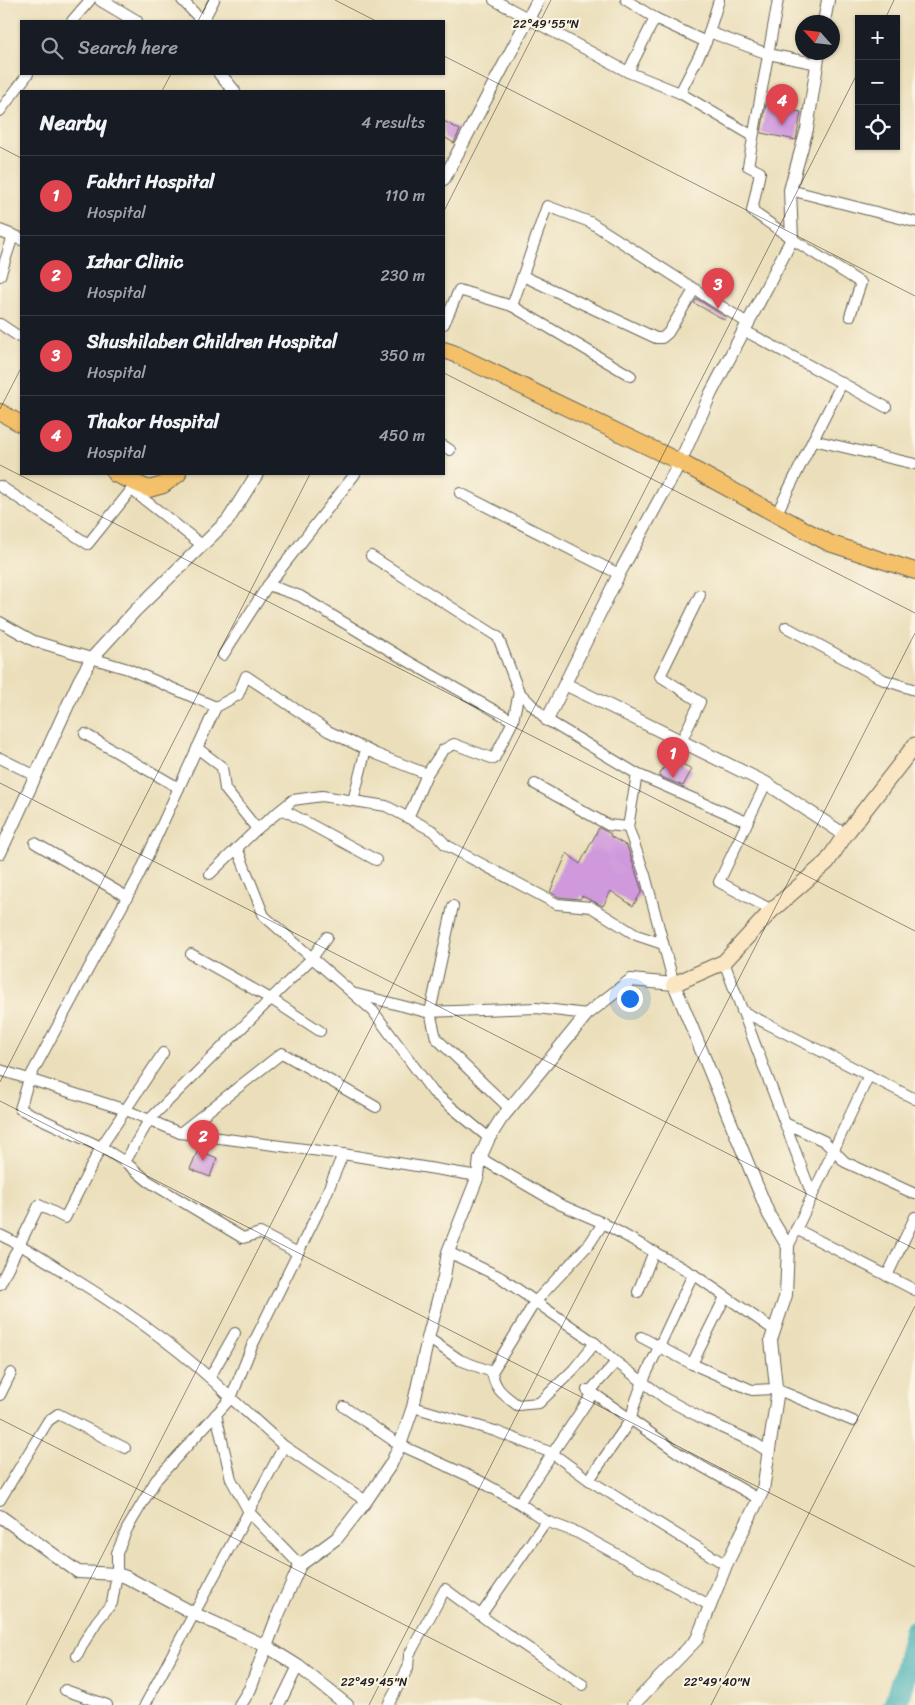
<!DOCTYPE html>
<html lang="en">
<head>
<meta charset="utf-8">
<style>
  :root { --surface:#171b24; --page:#242831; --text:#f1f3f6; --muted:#9ea1a6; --line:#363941; --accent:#7c3aed }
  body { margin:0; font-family:Sriracha,sans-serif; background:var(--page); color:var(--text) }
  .controls { position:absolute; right:15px; top:15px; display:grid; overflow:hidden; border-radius:0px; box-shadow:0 1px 4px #0004 }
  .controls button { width:45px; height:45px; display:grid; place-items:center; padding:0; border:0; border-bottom:1px solid var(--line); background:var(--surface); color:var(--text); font:25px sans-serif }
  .compass { position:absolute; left:795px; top:15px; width:45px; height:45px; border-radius:50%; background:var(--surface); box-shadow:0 1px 4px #0004; rotate:297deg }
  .you { position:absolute; left:629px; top:998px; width:18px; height:18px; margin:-12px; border:4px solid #fff; border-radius:50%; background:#1a73e8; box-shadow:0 0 0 8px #1a73e833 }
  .badge { display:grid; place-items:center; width:32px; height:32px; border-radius:50%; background:var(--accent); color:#fff; font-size:16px; font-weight:700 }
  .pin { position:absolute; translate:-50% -41px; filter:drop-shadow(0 1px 2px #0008) }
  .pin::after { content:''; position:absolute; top:26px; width:18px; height:15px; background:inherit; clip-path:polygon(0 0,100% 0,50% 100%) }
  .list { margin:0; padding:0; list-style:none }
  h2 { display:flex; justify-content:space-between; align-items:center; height:65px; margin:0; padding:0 20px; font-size:21px }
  h2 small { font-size:16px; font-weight:400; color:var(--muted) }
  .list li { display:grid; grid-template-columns:32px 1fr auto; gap:15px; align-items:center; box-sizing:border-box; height:80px; padding:0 20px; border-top:1px solid var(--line) }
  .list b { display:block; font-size:19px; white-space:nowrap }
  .list p { margin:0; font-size:16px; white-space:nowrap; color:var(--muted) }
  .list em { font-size:16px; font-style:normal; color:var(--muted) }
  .icon { flex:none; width:28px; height:28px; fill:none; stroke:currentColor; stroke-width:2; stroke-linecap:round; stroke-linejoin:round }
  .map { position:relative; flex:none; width:915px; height:1705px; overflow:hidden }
  .search { position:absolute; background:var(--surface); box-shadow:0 1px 4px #0004; left:20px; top:20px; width:425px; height:55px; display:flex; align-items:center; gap:12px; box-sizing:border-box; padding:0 18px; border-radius:0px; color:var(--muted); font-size:19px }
  .panel { position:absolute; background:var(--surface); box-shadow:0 1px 4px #0004; left:20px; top:90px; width:425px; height:385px; border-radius:0px }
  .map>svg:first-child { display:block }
</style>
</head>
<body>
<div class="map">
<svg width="915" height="1705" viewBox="0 0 915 1705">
  <rect width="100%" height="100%" fill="#fcf5e5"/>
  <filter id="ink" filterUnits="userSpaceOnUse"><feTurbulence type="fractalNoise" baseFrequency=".02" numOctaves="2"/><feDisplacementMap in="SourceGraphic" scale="10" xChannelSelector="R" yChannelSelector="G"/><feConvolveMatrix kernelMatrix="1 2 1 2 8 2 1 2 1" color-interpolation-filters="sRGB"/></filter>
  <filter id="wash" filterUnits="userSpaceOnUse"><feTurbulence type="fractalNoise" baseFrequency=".0096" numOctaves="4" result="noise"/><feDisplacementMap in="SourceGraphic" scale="20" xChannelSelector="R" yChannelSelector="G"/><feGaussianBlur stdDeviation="1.12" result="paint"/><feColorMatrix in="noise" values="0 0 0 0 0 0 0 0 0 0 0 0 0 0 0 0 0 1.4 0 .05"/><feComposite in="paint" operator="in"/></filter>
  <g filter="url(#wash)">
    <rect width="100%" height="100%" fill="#ebdfbb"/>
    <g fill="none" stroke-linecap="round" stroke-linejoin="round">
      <path stroke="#39abb1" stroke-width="24" d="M895 1705 906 1670 915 1632"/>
    </g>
    <g id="blocks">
      <g fill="#cf99db">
        <path d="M766 105 801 112 796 140 761 133Z"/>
        <path d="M444 121 460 130 454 143 444 137Z"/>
        <path d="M697 299 726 317 725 320 694 303Z"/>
        <path d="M669 757 692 769 683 786 659 776Z"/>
        <path d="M599 828 611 834 610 836 627 846 642 891 633 906 611 891 603 906 582 896 580 899 559 897 550 892 567 853 580 864Z"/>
        <path d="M198 1150 217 1158 210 1177 190 1169Z"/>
      </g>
    </g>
  </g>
  <g filter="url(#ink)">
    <use href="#blocks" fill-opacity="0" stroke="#646054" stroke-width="1"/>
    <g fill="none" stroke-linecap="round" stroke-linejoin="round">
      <g stroke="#646054" stroke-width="12">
        <g id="minor">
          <path d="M182 0 202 21"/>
          <path d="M494 0 628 72 680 93 753 136"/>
          <path d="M626 0 655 18 706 42"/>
          <path d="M778 0 748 166 760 172 752 211 792 239 861 283 850 316"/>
          <path d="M72 21 90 0"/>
          <path d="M203 21 214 0"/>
          <path d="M709 32 768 54 818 64"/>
          <path d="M628 72 655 18"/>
          <path d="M680 93 706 42 719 0"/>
          <path d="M0 111 28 74"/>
          <path d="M790 190 915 222"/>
          <path d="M0 276 13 236"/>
          <path d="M523 276 656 338H662L668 333 694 290"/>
          <path d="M512 306 547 206 590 222 749 324"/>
          <path d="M0 324 21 338"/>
          <path d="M444 324 459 290 512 306 631 376"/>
          <path d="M745 331 842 383 813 440"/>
          <path d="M842 383 886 407"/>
          <path d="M444 446 450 450"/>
          <path d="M0 486 88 544 136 484"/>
          <path d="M132 490 202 545"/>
          <path d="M460 493 619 574"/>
          <path d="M776 515 813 440 915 464"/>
          <path d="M371 556 498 637 519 692"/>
          <path d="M268 585 300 596 399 656 513 721"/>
          <path d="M0 622 34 641 128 669 216 707"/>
          <path d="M786 627 884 680 915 690"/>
          <path d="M223 655 268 585 355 474"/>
          <path d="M85 734 179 788"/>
          <path d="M681 742 700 702 660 676 700 595"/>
          <path d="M197 748 222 767 225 789 257 829"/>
          <path d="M0 758 36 776"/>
          <path d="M427 774 443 750 454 744 494 759 513 721 519 692 547 720 637 774 747 822"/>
          <path d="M637 774 628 827 645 875 674 984"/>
          <path d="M766 783 719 882 772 910"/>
          <path d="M535 784 608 825 628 827"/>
          <path d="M353 801 366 749"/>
          <path d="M282 809 376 860"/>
          <path d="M35 843 127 897"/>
          <path d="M237 848 264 916 373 1011 433 1092 489 1138"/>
          <path d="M210 874 257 829 293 800 322 796 386 806 433 831 446 845 557 904 591 907 636 935 663 944"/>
          <path d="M453 906 430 1012 436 1038 509 1108"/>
          <path d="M191 954 271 999 320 1031"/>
          <path d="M724 962 812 1195"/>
          <path d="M356 994 426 1012 537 1008 587 1014"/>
          <path d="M742 1011 915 1099"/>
          <path d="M0 1070 126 1110 180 1133 343 1154 478 1176"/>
          <path d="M785 1123 824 1141 845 1162 915 1194"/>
          <path d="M180 1133 282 1053 376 1107"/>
          <path d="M343 1154 323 1202 252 1346 231 1398 284 1446 366 1501"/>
          <path d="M480 1158 559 1204 603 1223 693 1274 774 1330"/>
          <path d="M125 1162 149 1120 312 958 327 937"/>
          <path d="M796 1229 915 1290"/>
          <path d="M0 1235C26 1247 49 1262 73 1278 128 1312 185 1352 231 1398L156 1480 127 1529 117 1553V1574L112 1603 97 1621 84 1642 77 1656"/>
          <path d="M788 1247 869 1075"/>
          <path d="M448 1252 500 1277 595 1343 616 1362 666 1399 705 1420 753 1442 769 1452"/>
          <path d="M298 1253 260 1233 243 1238 148 1181 125 1162 101 1147 20 1109 29 1079 138 877 216 707 238 695 246 676 328 731 376 754 427 774 408 818"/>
          <path d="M887 1276 915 1217"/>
          <path d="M0 1284 39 1205 65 1218 101 1147 163 1053"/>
          <path d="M638 1292 654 1251"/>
          <path d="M641 1337 692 1364 752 1390 776 1389 853 1421"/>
          <path d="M428 1338 460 1360 492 1372"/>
          <path d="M595 1343 574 1369 539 1403 517 1405C503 1394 495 1390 492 1372L535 1302 590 1243 603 1223"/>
          <path d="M692 1364 725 1297"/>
          <path d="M210 1377 235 1333"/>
          <path d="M587 1390 593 1393 680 1454 759 1499"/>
          <path d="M0 1395 11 1373"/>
          <path d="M344 1407 400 1445 478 1480 519 1503 546 1521 578 1533 711 1606"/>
          <path d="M413 1407 495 1431 552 1453 589 1480 726 1565"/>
          <path d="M216 1414 231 1479 249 1512 300 1565"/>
          <path d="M589 1480 631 1419 634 1406 643 1381 693 1274"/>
          <path d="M0 1500 48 1421 58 1414 125 1448"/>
          <path d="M519 1503 593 1393 592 1389 616 1362"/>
          <path d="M481 1615 546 1521"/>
          <path d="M65 1690 107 1705"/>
          <path d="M145 1705 284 1446"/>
          <path d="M279 1705 298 1666"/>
          <path d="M388 1705 408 1668 409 1655 445 1589 491 1623 583 1685"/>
        </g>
      </g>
      <g stroke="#646054" stroke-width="14">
        <g id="tertiary">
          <path d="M101 0 136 21"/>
          <path d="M824 22 828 0"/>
          <path d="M220 74 234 91"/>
          <path d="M444 179 538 0"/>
          <path d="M0 231 21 239"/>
          <path d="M565 684 766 783 845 835"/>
          <path d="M547 720 619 574 680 462 711 393 792 239 790 190 807 129 819 52"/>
          <path d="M0 853 79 681 92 658 135 611 228 520 257 474"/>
          <path d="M0 1516 78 1572 117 1574 126 1577 195 1614 266 1646 298 1666 347 1705"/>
          <path d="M240 1705 250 1689 278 1615 300 1565 337 1538 366 1501 391 1464 400 1445 413 1407 428 1338 444 1277 448 1252 478 1176 480 1158 489 1138 501 1119 587 1014 631 980 674 984 769 1215 788 1247 786 1295 771 1340 777 1396 763 1490 726 1565 697 1639 633 1705"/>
        </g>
      </g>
      <g stroke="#646054" stroke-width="17">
        <path id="secondary" d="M674 984 724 962 772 910 827 862 845 835 915 745"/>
      </g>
      <g stroke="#646054" stroke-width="18">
        <g id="primary">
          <path d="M444 350 453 353 680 462 829 543 915 571"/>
          <path d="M0 412 21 424"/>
          <path d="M115 474 149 489 163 485 178 474"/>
        </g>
      </g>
      <use href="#minor" stroke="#fff" stroke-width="10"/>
      <use href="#tertiary" stroke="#fff" stroke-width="12"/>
      <use href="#secondary" stroke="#fbe6c3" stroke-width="15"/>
      <use href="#primary" stroke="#f4c16a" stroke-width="16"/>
    </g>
  </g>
  <path fill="none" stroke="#1c1c1c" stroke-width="1" stroke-opacity="0.45" d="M335 0 376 21M885 19 894 0M198 21 209 0M444 56 915 296M162 91 171 74M0 147 21 158M444 211 551 0M444 373 915 613M0 409 21 368M0 465 915 931M0 783 915 1249M0 1082 310 474M0 1101 915 1567M0 1419 562 1705M26 1705 859 70M369 1705 915 633M711 1705 915 1306"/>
  <g font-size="12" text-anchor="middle" fill="#1c1c1c" stroke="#fcf5e5" stroke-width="4" stroke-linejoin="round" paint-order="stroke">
    <text x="546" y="28">22°49'55"N</text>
    <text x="374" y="1686">22°49'45"N</text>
    <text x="717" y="1686">22°49'40"N</text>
  </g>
</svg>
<div class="controls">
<button>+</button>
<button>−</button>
<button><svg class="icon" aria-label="locate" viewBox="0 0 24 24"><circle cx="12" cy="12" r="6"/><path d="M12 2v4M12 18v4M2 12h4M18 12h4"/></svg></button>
</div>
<svg class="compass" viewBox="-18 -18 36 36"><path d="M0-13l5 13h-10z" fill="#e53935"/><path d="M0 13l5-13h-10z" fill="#9ea1a6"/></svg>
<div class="you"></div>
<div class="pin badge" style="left:673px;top:778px;background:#e0444e">1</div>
<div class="pin badge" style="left:203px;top:1161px;background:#e0444e">2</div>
<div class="pin badge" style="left:718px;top:309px;background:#e0444e">3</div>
<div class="pin badge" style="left:782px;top:125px;background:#e0444e">4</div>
<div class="search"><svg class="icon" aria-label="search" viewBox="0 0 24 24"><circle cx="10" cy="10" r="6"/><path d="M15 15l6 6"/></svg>Search here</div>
<section class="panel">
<h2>Nearby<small>4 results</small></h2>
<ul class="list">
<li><span class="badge" style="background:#e0444e">1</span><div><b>Fakhri Hospital</b><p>Hospital</p></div><em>110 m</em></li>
<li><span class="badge" style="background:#e0444e">2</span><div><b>Izhar Clinic</b><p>Hospital</p></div><em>230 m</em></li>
<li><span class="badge" style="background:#e0444e">3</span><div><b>Shushilaben Children Hospital</b><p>Hospital</p></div><em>350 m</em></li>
<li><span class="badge" style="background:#e0444e">4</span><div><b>Thakor Hospital</b><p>Hospital</p></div><em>450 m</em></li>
</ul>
</section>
</div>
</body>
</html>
